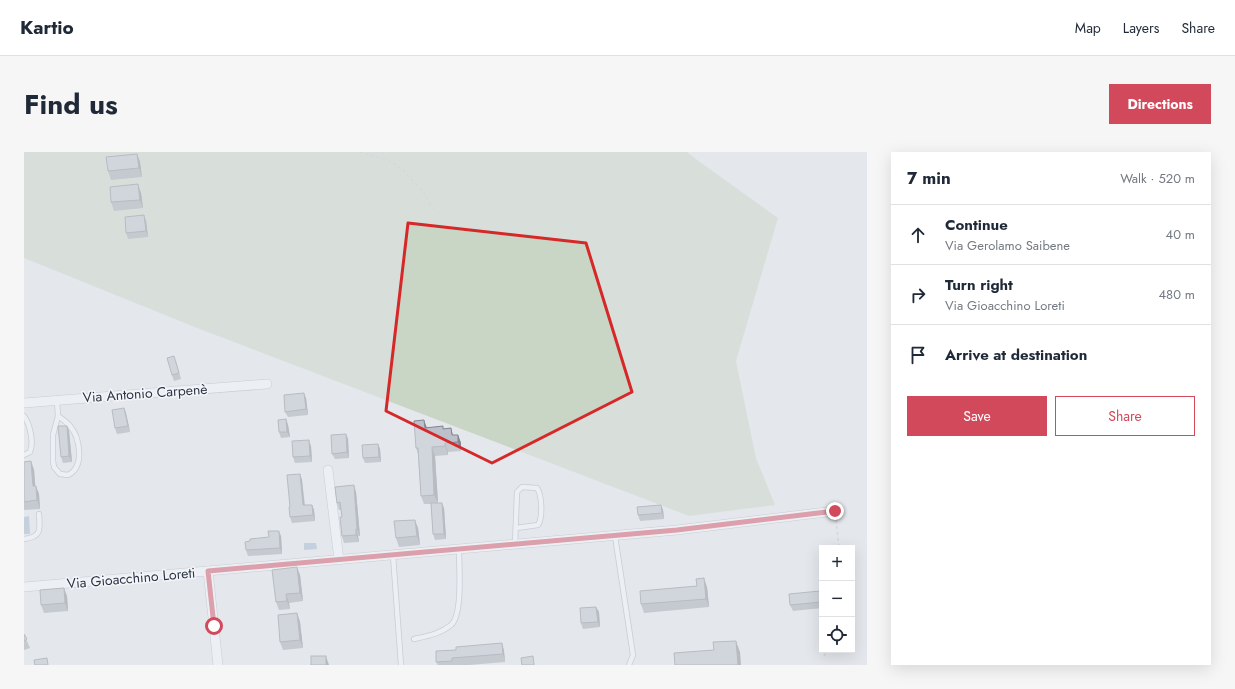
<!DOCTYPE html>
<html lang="en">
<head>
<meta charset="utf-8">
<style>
  :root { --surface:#fff; --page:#f6f6f7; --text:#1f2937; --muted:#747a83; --line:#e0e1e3; --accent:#d1495b }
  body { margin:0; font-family:Jost,sans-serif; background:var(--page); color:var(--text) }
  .controls { position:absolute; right:12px; bottom:12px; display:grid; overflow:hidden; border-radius:0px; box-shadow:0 4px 16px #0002 }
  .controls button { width:36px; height:36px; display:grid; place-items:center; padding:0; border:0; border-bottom:1px solid var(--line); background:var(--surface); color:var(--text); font:20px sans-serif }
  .stop { position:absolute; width:12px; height:12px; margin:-9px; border:3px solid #d1495b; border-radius:50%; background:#fff }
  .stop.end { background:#d1495b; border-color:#fff; box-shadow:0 1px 4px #0008 }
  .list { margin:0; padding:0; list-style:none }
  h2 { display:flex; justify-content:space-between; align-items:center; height:52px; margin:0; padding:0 16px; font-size:17px }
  h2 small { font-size:13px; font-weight:400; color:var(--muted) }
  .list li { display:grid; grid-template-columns:26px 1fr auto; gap:12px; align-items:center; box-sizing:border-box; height:60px; padding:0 16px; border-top:1px solid var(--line) }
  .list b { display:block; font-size:15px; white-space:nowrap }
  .list p { margin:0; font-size:13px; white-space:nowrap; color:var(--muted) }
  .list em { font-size:13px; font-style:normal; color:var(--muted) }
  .actions { display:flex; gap:8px; padding:12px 16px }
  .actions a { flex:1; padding:9px 0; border:1px solid var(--accent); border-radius:0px; text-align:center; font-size:14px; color:var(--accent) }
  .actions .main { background:var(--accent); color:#fff }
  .icon { flex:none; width:22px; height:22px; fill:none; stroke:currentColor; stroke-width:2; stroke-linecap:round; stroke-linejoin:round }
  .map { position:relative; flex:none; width:843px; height:513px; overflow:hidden; border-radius:0px }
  header { display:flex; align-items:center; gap:24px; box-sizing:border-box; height:56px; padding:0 20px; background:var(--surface); border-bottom:1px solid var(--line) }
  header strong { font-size:19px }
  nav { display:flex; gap:22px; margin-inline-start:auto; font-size:14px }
  .intro { display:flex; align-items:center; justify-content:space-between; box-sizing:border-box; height:96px; padding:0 24px }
  h1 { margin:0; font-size:28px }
  .button { padding:10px 18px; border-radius:0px; background:var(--accent); color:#fff; font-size:14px; font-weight:700 }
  main { display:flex; gap:24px; padding:0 24px }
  aside { flex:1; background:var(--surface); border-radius:0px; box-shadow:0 4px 16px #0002 }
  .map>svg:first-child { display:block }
</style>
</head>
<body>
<header>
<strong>Kartio</strong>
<nav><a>Map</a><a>Layers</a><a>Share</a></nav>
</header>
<div class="intro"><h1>Find us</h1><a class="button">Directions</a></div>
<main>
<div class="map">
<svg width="843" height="513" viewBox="0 0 843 513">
  <rect width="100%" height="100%" fill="#e4e7ec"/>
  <path fill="#c9d6c5" d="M0 0H664L665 2 754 66 712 209 732 306 751 353 665 364 173 176 0 106Z"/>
  <g fill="#9fb4cc">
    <path d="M5 364 6 382H0V365Z"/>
    <path d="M280 391H292L293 397 280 398Z"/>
  </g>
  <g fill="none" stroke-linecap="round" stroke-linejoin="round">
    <g stroke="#a9aeb7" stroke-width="6">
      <g id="service">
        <path d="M33 248 34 264 29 283V309L30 315 36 322 44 323C61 315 56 286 46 274 43 270 38 267 34 264"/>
        <path d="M0 264C6 272 10 291 6 300L0 303"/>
        <path d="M591 384 609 503 605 513"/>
        <path d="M0 387C18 385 16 377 15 362"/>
        <path d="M491 393 493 340 498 335 513 336C518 343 519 366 514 373L492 376"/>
        <path d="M369 403 377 513"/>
        <path d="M390 487C403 484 416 482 427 473 439 463 435 414 435 398"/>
      </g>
    </g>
    <g stroke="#a9aeb7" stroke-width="10">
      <g id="minor">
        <path d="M0 251 243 232"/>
        <path d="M304 318 315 408"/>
        <path d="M184 419 194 513"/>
        <path d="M0 435 653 378 811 359"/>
      </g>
    </g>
    <g stroke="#c2c5cb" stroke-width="1.5" stroke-dasharray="3 3" stroke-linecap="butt">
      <path d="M335 0 364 8 379 18 399 39 409 57"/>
      <path d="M812 368 815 396"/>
      <path d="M800 504 804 498"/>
    </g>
    <use href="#service" stroke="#f7f8fa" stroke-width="4.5"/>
    <use href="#minor" stroke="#f7f8fa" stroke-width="9"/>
  </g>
  <g fill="#a1a5ae">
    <path d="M113 2 116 10 118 25 87 28 84 19Z"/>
    <path d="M117 41 119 56 90 59 87 50Z"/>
    <path d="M122 69 124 85 104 87 102 81Z"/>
    <path d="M152 209 157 227 150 229 148 223Z"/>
    <path d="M282 246 284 263 264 265 261 260Z"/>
    <path d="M100 256 102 261 106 280 93 282 91 276Z"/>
    <path d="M262 267 264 273 266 285 257 286 255 280Z"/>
    <path d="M43 274 45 279 48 310 39 311 37 305Z"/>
    <path d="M403 275 419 277 427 276 429 283H434L437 291V299L424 300V303L411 304 414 351 420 356 422 387 411 388 409 382 407 352H400L397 344 394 302 392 296Z"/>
    <path d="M322 282 324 287 325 306 311 307 308 302Z"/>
    <path d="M354 292 356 297 357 310 341 311 339 306Z"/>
    <path d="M287 294 288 310 271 311 269 305Z"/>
    <path d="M7 309 10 318 11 334 15 342 16 357 0 358V310Z"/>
    <path d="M276 322 278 328 281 353H288L290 358 291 369 268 371 266 365V355Z"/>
    <path d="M332 340 336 384H334L335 390 320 391 318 384V365L317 358H315L313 351Z"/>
    <path d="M637 353 639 358 640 367 616 369 614 363Z"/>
    <path d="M394 376 396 393 375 395 372 386Z"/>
    <path d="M257 384 258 402 224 404 222 398Z"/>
    <path d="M276 423 279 449 265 451 266 457 255 458 252 450Z"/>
    <path d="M683 435 685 455 620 461 617 452Z"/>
    <path d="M43 444 44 459 20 461 17 453Z"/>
    <path d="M798 444V456L769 459 766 453Z"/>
    <path d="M572 455 575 460 576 475 559 477 557 471Z"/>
    <path d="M273 461 276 470 279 496 259 498 256 490Z"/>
    <path d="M0 482 6 496 0 498Z"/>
    <path d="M478 491 480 499 481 510 445 513H414L412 510 432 498Z"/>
  </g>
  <g fill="#83868d">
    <path d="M113 2 116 10 118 25 115 16Z"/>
    <path d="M114 32 117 41 119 56 116 48Z"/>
    <path d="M120 63 122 69 124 85 122 79Z"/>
    <path d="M280 241 282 246 284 263 282 257Z"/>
    <path d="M100 256 102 261 106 280 104 274Z"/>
    <path d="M262 267 264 273 266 285 263 280Z"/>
    <path d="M400 268 403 276H401Z"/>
    <path d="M43 274 45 279 48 310 45 304Z"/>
    <path d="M322 282 324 287 325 306 323 300Z"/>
    <path d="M434 283 437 291V299L434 290Z"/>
    <path d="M285 288 287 294 288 310 286 304Z"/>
    <path d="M421 291 424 300V303L421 294Z"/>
    <path d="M354 292 356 297 357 310 355 305Z"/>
    <path d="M408 295 411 304 414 351 410 343Z"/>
    <path d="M7 309 10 318 12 343 9 334Z"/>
    <path d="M276 322 278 328 281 359 279 353Z"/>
    <path d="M330 333 332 340 336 384 333 377Z"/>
    <path d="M12 334 15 342 16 357 13 348Z"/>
    <path d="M418 351 420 356 422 387 420 382Z"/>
    <path d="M288 353 290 358 291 369 289 363Z"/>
    <path d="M637 353 639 358 640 367 638 361Z"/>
    <path d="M391 368 394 376 396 393 393 384Z"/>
    <path d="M332 377 334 384 335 390 332 383Z"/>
    <path d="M255 379 257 384 258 402 256 396Z"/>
    <path d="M273 415 276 423 279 449 276 441Z"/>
    <path d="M680 426 683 435 685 455 682 447Z"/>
    <path d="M40 436 43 444 44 459 41 451Z"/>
    <path d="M796 439 798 444V452L797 450Z"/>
    <path d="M262 442 265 451 266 457 263 449Z"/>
    <path d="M572 455 575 460 576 475 574 470Z"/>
    <path d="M273 461 276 470 279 496 276 488Z"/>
    <path d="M712 489 716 500 717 513H714Z"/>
    <path d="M478 491 480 499 481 510 479 502Z"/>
    <path d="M302 504 305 513H302Z"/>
  </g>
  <g fill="#bbc0ca" stroke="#83868d">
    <path d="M113 2 115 16 84 19 82 5Z"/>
    <path d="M114 32 116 48 87 50 86 35Z"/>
    <path d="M120 63 122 79 102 81 101 65Z"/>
    <path d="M150 204 155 221 148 223 143 206Z"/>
    <path d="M280 241 282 257 261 260 260 243Z"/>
    <path d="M100 256 104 274 91 276 88 258Z"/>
    <path d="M262 267 263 280H255L254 268Z"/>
    <path d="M400 268 401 276 419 274V277L427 276 428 283H434V290L421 291V294L408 295 410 343 397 344 394 296H392L390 269Z"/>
    <path d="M34 274H43L45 304 37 305Z"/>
    <path d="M322 282 323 300 308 302 307 283Z"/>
    <path d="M285 288 286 304 269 305 268 289Z"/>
    <path d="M354 292 355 305 339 306 338 293Z"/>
    <path d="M7 309 9 334H12L13 348 0 350V310Z"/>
    <path d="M276 322 279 353H288L289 363 266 365 265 355H266L263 323Z"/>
    <path d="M330 333 333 377H332V383L318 384 316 365H318L316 350 313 351 311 335Z"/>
    <path d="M407 351H418L420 382H409Z"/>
    <path d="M637 353 638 361 614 363 613 355Z"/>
    <path d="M391 368 393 384 372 386 370 369Z"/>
    <path d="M244 379H255L256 396 222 398 221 390 226 389V387L245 385Z"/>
    <path d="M273 415 276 441 262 442 263 449 252 450 248 418Z"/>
    <path d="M680 426 682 447 617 452 616 439 673 434 672 427Z"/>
    <path d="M40 436 41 451 17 453 16 438Z"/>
    <path d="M796 439 797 450 766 453 765 442Z"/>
    <path d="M572 455 574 470 557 471 556 456Z"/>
    <path d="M273 461 276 488 256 490 254 463Z"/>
    <path d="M0 482 3 487 0 489Z"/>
    <path d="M712 489 714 513H651L650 501 690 498 689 490Z"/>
    <path d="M478 491 479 502 428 506V509L412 510V499L432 498V495Z"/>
    <rect x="287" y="504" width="15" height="9"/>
    <path d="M509 504 510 513H498L497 506Z"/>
    <path d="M23 506 24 513H11L10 508Z"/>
  </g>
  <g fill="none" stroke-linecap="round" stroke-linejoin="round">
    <path stroke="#d1495b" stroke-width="5" d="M190 474 184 419 653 378 811 359"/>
  </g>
  <path d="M0 0H843V513H0ZM384 71 562 91 608 240 468 311 362 259Z" fill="#e4e7ec" fill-opacity=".55" fill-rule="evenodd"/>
  <path fill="none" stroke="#d62828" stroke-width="3" stroke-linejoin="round" d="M384 71 562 91 608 240 468 311 362 259Z"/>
  <g text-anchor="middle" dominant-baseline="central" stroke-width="3" stroke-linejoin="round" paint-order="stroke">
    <g font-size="14" fill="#2b3445" stroke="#f4f6f9">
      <text transform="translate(121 241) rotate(-4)">Via Antonio Carpenè</text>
      <text transform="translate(107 426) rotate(-5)">Via Gioacchino Loreti</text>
    </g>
  </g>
</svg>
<div class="controls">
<button>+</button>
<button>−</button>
<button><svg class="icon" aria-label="locate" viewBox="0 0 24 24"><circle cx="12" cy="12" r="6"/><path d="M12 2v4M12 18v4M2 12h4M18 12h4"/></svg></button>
</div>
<div class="stop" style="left:190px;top:474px"></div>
<div class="stop end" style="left:811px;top:359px"></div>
</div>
<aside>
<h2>7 min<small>Walk · 520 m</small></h2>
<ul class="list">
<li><svg class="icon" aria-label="ahead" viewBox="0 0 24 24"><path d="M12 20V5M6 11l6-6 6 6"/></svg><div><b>Continue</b><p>Via Gerolamo Saibene</p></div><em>40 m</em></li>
<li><svg class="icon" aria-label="right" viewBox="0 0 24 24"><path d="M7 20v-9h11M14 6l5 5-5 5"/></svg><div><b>Turn right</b><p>Via Gioacchino Loreti</p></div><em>480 m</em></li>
<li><svg class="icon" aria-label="arrive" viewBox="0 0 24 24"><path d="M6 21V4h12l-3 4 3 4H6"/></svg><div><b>Arrive at destination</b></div></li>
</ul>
<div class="actions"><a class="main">Save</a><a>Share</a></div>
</aside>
</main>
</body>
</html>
